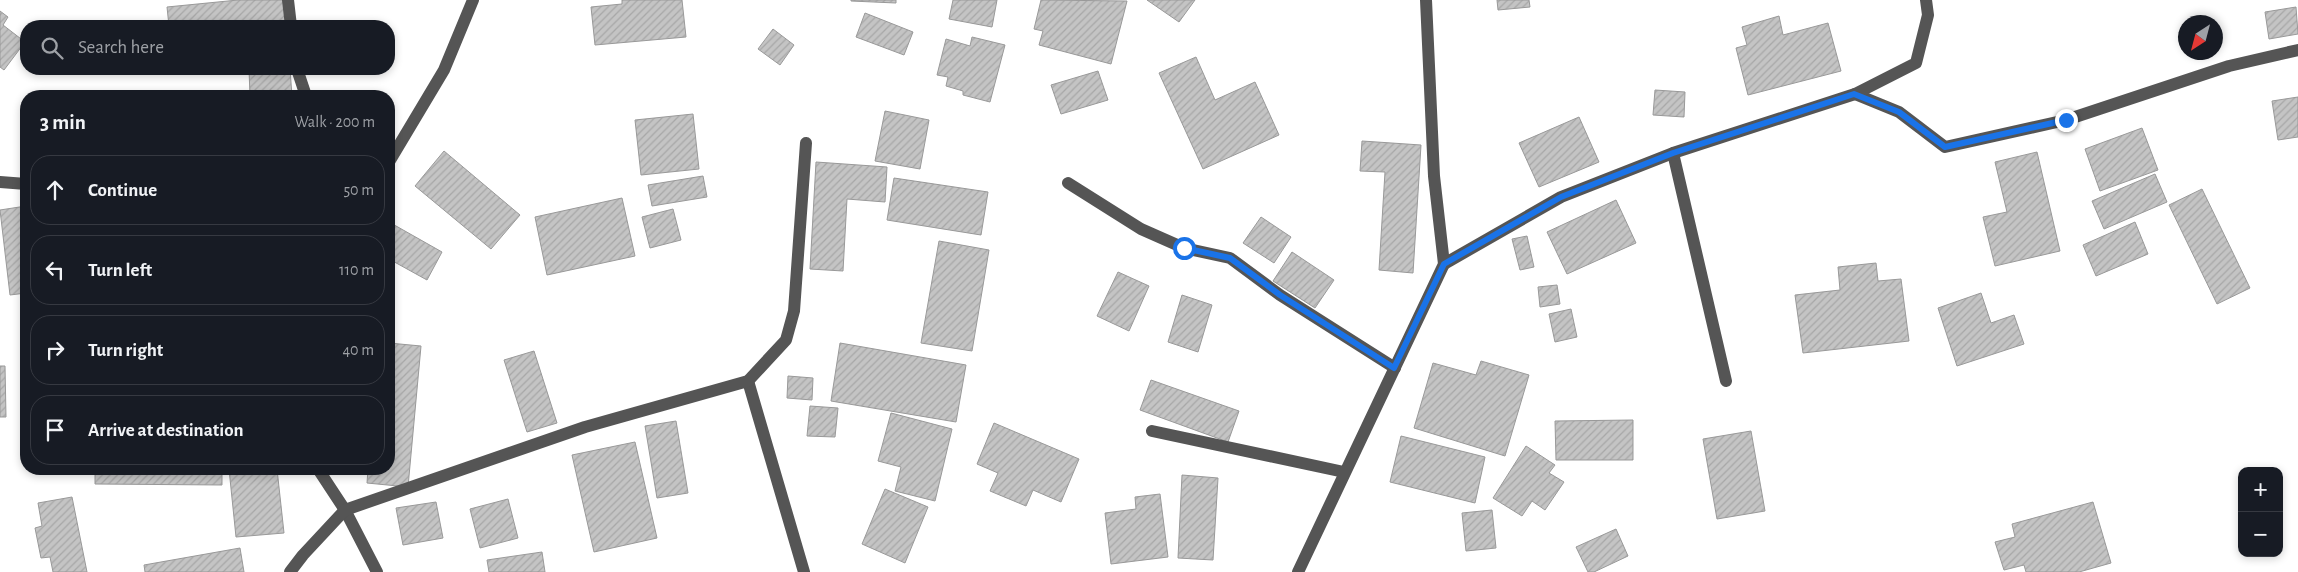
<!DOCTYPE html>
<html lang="en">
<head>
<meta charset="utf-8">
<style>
  :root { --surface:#171b24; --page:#242831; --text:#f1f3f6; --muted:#9ea1a6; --line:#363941 }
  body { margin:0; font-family:"Alegreya Sans",sans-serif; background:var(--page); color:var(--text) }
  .controls { position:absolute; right:15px; bottom:15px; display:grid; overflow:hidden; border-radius:10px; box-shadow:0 2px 8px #0003 }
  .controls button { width:45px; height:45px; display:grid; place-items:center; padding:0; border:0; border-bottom:1px solid var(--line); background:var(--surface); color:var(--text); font:25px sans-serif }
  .compass { position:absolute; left:2178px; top:15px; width:45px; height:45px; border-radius:50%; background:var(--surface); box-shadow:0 2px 8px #0003; rotate:216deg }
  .stop { position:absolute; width:15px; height:15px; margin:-11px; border:4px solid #1a73e8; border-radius:50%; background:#fff }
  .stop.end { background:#1a73e8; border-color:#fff; box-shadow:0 1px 5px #0008 }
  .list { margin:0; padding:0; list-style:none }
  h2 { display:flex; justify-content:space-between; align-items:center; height:65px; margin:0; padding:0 20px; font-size:21px }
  h2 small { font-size:16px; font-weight:400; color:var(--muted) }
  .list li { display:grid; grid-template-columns:32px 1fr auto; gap:15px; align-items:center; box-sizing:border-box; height:70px; margin:0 10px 10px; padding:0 10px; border:1px solid var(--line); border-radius:20px }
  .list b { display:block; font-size:19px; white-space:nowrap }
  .list em { font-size:16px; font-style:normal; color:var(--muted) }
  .icon { flex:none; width:28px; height:28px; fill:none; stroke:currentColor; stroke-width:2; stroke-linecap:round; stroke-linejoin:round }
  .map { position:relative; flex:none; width:2298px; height:572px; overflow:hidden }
  .search { position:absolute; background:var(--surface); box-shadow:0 2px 8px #0003; left:20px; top:20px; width:375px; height:55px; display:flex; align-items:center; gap:12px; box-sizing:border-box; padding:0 18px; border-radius:20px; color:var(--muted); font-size:19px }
  .panel { position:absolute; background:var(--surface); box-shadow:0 2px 8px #0003; left:20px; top:90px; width:375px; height:385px; border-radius:20px }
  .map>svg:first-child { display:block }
</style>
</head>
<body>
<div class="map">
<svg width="2298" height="572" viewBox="0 0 2298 572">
  <defs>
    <pattern id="building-hatch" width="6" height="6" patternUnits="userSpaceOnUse" patternTransform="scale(1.25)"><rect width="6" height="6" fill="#c4c4c4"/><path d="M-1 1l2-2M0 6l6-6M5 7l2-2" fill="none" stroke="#a7a7a7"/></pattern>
  </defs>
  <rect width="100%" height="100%" fill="#fff"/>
  <g fill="url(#building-hatch)" stroke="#999">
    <path d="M238 0H285L287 24 270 26H169L167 7Z"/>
    <path d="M622 0H682L686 37 595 45 591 7 622 4Z"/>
    <path d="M851 0H896V3L851 1Z"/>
    <path d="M953 0H997L992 27 949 19Z"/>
    <path d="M1041 0 1127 1 1111 64 1039 45 1043 31 1034 29Z"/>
    <path d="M1147 0H1195L1179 22Z"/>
    <path d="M1497 0H1529L1530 7 1498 10Z"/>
    <path d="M2296 7 2298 34 2269 39 2265 12Z"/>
    <path d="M0 11 8 17 3 25 25 42 4 70 0 67Z"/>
    <path d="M865 13 913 32 904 55 856 37Z"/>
    <path d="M1779 16 1783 35 1828 23 1841 71 1748 95 1736 48 1747 45 1742 27Z"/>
    <path d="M773 29 794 45 780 65 758 49Z"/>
    <path d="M972 37 1005 45 990 102 963 95V91L946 86 948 77 937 75 946 39 970 46Z"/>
    <path d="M1196 57 1215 100 1255 82 1279 135 1203 169 1159 73Z"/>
    <path d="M249 69H290L292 96H250Z"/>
    <path d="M1098 71 1108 100 1061 114 1051 85Z"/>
    <path d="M1655 90 1685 92 1684 117 1653 115Z"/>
    <path d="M2298 97V137L2278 140 2272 101Z"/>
    <path d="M885 111 929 120 920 169 875 161Z"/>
    <path d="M693 114 699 169 641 175 635 120Z"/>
    <path d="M1579 117 1599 162 1539 187 1519 143Z"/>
    <path d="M2142 128 2158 170 2100 191 2085 149Z"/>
    <path d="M1362 141 1421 145 1413 273 1379 270 1385 172 1360 171Z"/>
    <path d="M444 151 520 215 491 249 415 186Z"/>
    <path d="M2037 152 2060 251 1995 266 1983 217 2007 212 1995 162Z"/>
    <path d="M816 162 887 167 885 202 847 199 843 271 810 269Z"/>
    <path d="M2155 174 2167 202 2104 229 2092 201Z"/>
    <path d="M703 176 707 197 652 206 648 185Z"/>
    <path d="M894 178 988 192 981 235 887 220Z"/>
    <path d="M2202 189 2250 288 2217 304 2169 205Z"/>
    <path d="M622 198 635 256 547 275 535 217Z"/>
    <path d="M1616 200 1636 243 1567 274 1547 232Z"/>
    <path d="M26 206V293L10 295 0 210Z"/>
    <path d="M673 209 681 240 650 248 642 217Z"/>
    <path d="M1261 217 1291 237 1274 263 1243 243Z"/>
    <path d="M389 222 442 252 427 280 389 259Z"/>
    <path d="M2135 222 2148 254 2096 276 2083 245Z"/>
    <path d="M1527 236 1534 267 1520 270 1512 239Z"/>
    <path d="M939 241 989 250 972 351 921 343Z"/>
    <path d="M1292 252 1334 280 1315 308 1273 281Z"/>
    <path d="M1876 263 1878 281 1901 279 1909 341 1803 353 1795 295 1840 290 1838 267Z"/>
    <path d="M1118 272 1149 286 1129 331 1097 316Z"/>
    <path d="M1557 285 1560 304 1540 307 1538 287Z"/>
    <path d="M1981 293 1991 323 2014 315 2024 344 1957 366 1938 308Z"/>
    <path d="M1182 295 1212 305 1198 352 1168 342Z"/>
    <path d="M1571 309 1577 337 1555 342 1549 314Z"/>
    <path d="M389 343 421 346 408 487 367 483 368 469H389Z"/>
    <path d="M840 343 966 365 956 422 831 401Z"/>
    <path d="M534 351 557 423 527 432 504 360Z"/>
    <path d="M1481 361 1529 375 1505 456 1414 428 1433 363 1476 375Z"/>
    <path d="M0 366H5L6 417H0Z"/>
    <path d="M788 376 813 378 812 400 787 398Z"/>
    <path d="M1151 380 1239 411 1228 442 1140 410Z"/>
    <path d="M810 406 838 408 835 437 807 436Z"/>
    <path d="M891 413 952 429 935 501 895 491 901 467 878 461Z"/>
    <path d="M1633 420V460H1556L1555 421Z"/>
    <path d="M676 421 688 493 657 498 645 426Z"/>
    <path d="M994 423 1079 459 1061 502 1033 490 1026 506 990 491 998 473 977 464Z"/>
    <path d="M1751 431 1765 511 1717 519 1703 439Z"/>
    <path d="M1401 436 1485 457 1475 503 1390 482Z"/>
    <path d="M635 442 657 538 594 552 572 455Z"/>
    <path d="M1526 446 1555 465 1549 473 1564 482 1545 510 1532 501 1522 516 1493 498Z"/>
    <path d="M95 469H222V485L95 484Z"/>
    <path d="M229 469H277L284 533 236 537Z"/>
    <path d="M1182 475 1218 478 1213 560 1178 558Z"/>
    <path d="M885 489 928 507 905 563 862 544Z"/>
    <path d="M1160 494 1168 557 1111 564 1105 513 1136 509 1135 497Z"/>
    <path d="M72 497 87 572H53L50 557 41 558 35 528 42 526 38 503Z"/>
    <path d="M508 499 518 538 480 548 470 509Z"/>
    <path d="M436 502 443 538 403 545 396 508Z"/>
    <path d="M2093 502 2111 563 2079 572H2026L2024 565 2004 570 1995 542 2015 537 2012 524Z"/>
    <path d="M1492 510 1496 548 1466 551 1462 513Z"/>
    <path d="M1616 529 1628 556 1594 572H1588L1576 547Z"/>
    <path d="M240 548 244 572H145L144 565Z"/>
    <path d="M542 552 545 572H489L487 560Z"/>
  </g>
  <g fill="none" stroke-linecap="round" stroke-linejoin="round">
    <g stroke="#555" stroke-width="12">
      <path d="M288 0 291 26"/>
      <path d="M297 69 306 96"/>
      <path d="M1855 94 1899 112 1945 147 2066 120 2229 66 2298 50"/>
      <path d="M1673 153 1726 381"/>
      <path d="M389 162 444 70 473 0"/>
      <path d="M0 182 26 184"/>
      <path d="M1068 183 1141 229 1184 248 1230 258 1280 295 1395 368"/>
      <path d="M1444 264 1561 197 1673 153 1855 94 1916 63 1928 15 1926 0"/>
      <path d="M748 381 804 572"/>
      <path d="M1152 431 1344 472"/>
      <path d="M318 469 345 510 377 572"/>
      <path d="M290 572 303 555 345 510 585 427 748 381 786 340 794 311 806 143"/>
      <path d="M1298 572 1444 264 1434 176 1426 0"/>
    </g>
  </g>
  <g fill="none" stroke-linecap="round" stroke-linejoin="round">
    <path stroke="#1a73e8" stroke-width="6" d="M1184 248 1230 258 1280 295 1394 368 1444 264 1561 197 1673 153 1854 94 1899 112 1945 147 2066 120"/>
  </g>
</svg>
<div class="controls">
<button>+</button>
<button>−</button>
</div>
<svg class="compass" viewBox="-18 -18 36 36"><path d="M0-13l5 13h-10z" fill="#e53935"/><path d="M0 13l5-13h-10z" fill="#9ea1a6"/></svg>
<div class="stop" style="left:1184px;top:248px"></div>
<div class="stop end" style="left:2066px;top:120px"></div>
<div class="search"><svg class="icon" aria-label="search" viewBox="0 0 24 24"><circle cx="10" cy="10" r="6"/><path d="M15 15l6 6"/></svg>Search here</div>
<section class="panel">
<h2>3 min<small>Walk · 200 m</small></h2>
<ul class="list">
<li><svg class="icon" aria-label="ahead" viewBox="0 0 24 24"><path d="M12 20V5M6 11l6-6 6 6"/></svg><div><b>Continue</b></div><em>50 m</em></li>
<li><svg class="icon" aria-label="left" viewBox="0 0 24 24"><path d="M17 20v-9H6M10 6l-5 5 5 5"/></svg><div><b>Turn left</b></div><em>110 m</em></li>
<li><svg class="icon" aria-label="right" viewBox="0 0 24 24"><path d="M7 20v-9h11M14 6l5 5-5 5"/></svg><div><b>Turn right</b></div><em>40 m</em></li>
<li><svg class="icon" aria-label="arrive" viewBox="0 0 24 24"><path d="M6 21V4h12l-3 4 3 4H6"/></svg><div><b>Arrive at destination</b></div></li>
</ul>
</section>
</div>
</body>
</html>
